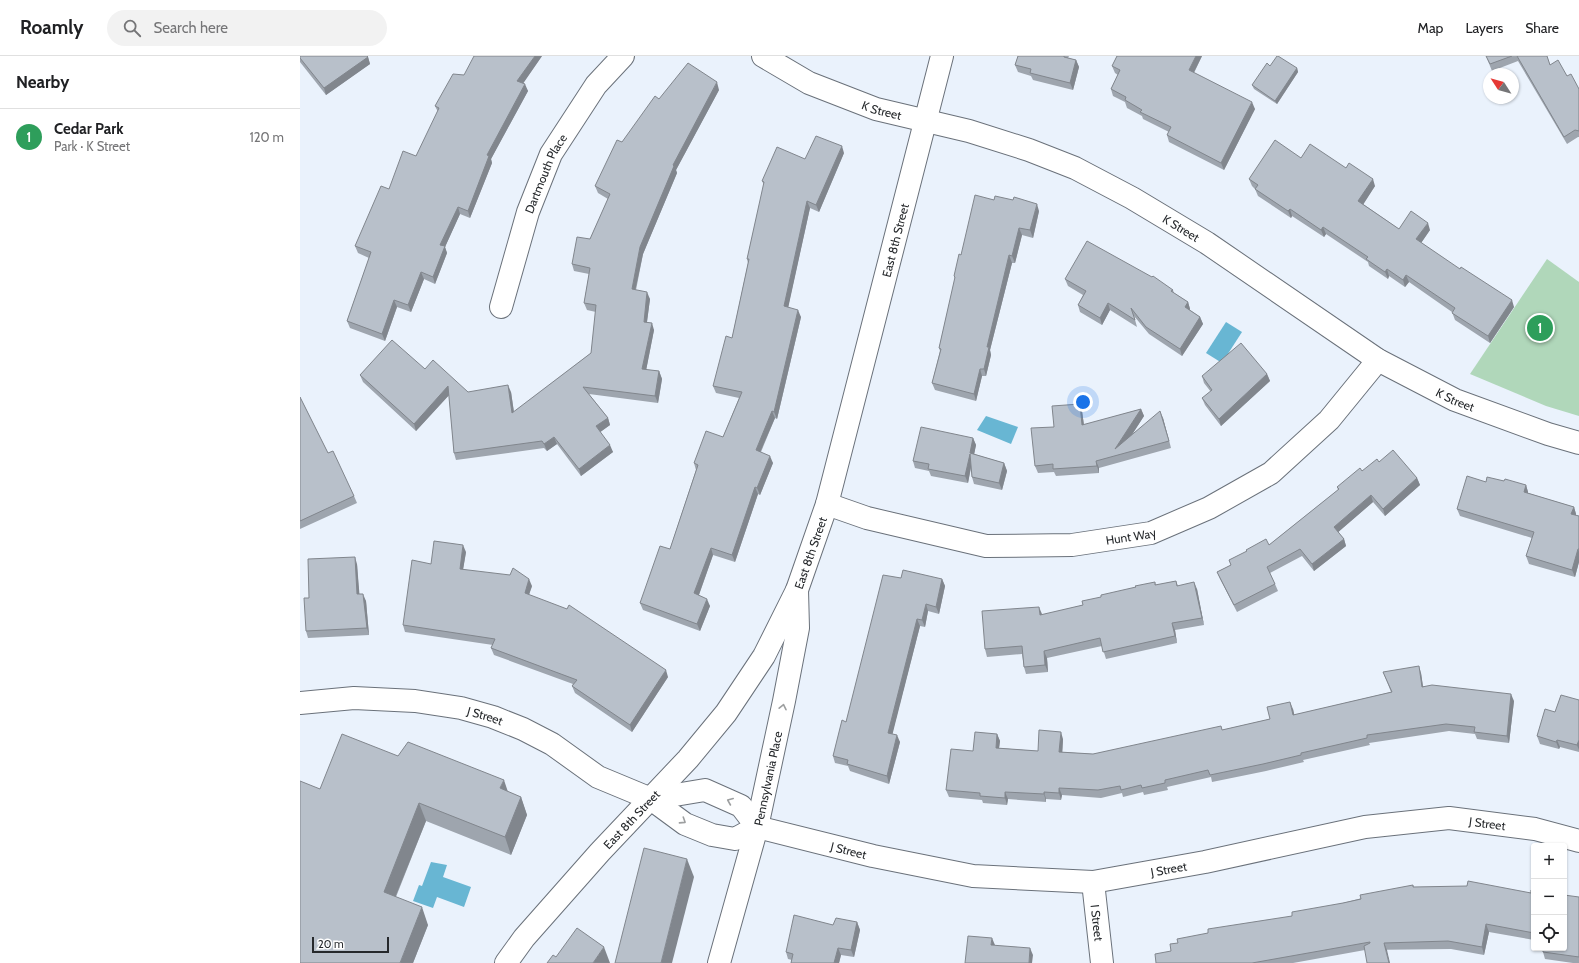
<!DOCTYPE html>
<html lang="en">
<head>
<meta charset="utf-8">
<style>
  :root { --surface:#fff; --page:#f2f2f2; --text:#202124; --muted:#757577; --line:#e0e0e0; --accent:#d93025 }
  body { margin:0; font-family:Cabin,sans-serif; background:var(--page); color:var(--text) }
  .controls { position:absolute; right:12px; bottom:12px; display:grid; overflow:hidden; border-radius:4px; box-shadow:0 1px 3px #0004 }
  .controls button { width:36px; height:36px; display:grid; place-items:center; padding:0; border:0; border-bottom:1px solid var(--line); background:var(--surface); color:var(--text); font:20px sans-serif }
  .compass { position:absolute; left:1183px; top:12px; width:36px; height:36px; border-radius:50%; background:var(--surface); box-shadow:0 1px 3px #0004; rotate:306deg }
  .scale { position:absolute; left:12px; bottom:10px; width:77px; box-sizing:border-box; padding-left:4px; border:2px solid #26292c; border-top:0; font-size:11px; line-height:14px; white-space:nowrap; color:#26292c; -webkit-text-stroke:3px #fefefe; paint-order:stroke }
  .you { position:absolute; left:783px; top:346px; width:14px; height:14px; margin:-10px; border:3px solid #fff; border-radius:50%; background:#1a73e8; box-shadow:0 0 0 6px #1a73e833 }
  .badge { display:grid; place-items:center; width:26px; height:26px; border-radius:50%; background:var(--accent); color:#fff; font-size:13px; font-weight:700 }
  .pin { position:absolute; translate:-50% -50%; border:2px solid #fff; box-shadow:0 1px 4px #0006 }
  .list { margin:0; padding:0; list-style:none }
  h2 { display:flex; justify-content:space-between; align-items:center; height:52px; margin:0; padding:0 16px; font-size:17px }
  h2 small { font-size:13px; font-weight:400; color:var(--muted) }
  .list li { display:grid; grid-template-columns:26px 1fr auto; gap:12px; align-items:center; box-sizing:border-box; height:56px; padding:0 16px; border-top:1px solid var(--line) }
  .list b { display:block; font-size:15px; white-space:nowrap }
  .list p { margin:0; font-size:13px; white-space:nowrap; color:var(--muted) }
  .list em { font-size:13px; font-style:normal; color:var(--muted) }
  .icon { flex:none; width:22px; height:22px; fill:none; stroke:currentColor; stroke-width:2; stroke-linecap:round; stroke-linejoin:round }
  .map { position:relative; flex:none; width:1279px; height:907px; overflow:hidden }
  header { display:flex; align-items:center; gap:24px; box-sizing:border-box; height:56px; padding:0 20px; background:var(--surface); border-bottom:1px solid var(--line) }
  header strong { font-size:19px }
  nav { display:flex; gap:22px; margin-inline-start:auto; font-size:14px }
  .search { width:280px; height:36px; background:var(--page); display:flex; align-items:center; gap:10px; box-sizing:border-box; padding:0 14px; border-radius:22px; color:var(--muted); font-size:15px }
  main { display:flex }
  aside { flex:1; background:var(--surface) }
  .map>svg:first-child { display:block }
</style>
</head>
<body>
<header>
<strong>Roamly</strong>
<div class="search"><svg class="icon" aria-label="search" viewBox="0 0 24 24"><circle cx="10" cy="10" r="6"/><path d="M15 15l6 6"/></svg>Search here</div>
<nav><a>Map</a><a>Layers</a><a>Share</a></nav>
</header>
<main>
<aside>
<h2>Nearby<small></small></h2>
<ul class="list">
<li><span class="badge" style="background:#2e9e5b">1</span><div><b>Cedar Park</b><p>Park · K Street</p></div><em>120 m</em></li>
</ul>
</aside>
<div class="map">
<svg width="1279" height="907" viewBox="0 0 1279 907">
  <rect width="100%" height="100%" fill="#eaf2fc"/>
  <path fill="#b0d7ba" d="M1247 203 1279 226V360L1246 350 1170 318Z"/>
  <g fill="#68b6d3">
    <path d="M926 266 942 276 922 307 906 297Z"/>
    <path d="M686 360 718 371 711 388 677 374Z"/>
    <path d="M131 806 147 809 143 821 171 831 164 851 137 841 133 852 113 845 119 829 122 830Z"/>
  </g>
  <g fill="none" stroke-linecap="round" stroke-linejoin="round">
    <g stroke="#6a717a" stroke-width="24">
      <g id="street">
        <path id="s1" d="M463 0 509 27 576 53 669 75 729 94 775 112 832 142 907 187 1078 304 1155 344 1248 378 1279 387"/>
        <path id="s2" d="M201 251 228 156 251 98 296 29 323 0"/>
        <path id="s3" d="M527 448 567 462 686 490 772 489 851 477 909 452 971 417 1029 364 1078 304"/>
        <path id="s4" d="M793 826 802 907"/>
        <path id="s5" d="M419 907 457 771 484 645 498 572 497 534"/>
      </g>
    </g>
    <g stroke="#6a717a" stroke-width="24">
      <g id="secondary">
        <path id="s6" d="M0 647 54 642 115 645 161 652 193 661 223 673 252 688 298 721 351 743 385 768 412 779 435 783 457 771"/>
        <path id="s7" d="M351 743 405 734 441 750 457 771 573 800 673 820 793 826 905 806 1065 771 1149 762 1235 773 1279 785"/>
        <path id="s8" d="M206 907 224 882 300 796 388 703 426 657 464 600 497 534 527 448 642 0"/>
      </g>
    </g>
    <use href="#street" stroke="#fff" stroke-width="22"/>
    <use href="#secondary" stroke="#fff" stroke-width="22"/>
  </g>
  <g fill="#9ea5ae">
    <path d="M0 0 68 1 70 8 26 39 0 6Z"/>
    <path d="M242 0 223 27 228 35 191 103 192 107 170 162 160 158 145 191 147 197 135 228 124 223 111 256 97 251 85 285 50 272 47 265 69 202 58 197 55 190 89 133 116 100 138 56 135 50 164 19Z"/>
    <path d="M718 0H769L768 2 776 4 779 11 773 34 733 24 731 20 718 16 715 9Z"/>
    <path d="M817 0H902L894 17 955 53 924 114 869 86 867 79 869 76 843 63 842 60 827 52 825 46 813 40 811 33 818 19 815 17 812 10Z"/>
    <path d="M1186 0H1247L1250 9 1267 20 1279 33V81H1278L1267 88 1218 5 1192 15Z"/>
    <path d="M970 10 997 12 998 16 977 48 954 33 952 29Z"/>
    <path d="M419 34 376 114 377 117 343 198 336 234 350 243 347 266 354 274 346 314 359 315 362 323 358 347 289 338 308 362 310 369 300 376 313 396 281 420 257 388 247 395 244 392 156 404 154 397 149 339 116 375 63 326 60 319 125 313 168 336H211L214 356 291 297 296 256 287 254 284 247 289 218 274 215 272 208 290 183 308 143 298 137 295 130 322 86 359 43Z"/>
    <path d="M544 97 519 156 510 152 488 251 501 261 477 363 475 362 461 396 473 407 460 439 458 438 435 506 413 499 399 539 410 550 400 575 343 554 340 547 370 493 396 414 394 407 423 381 439 342 416 337 413 330 432 282 448 207 447 203 464 129 462 125 505 103Z"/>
    <path d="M1001 102 1046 112 1075 130 1063 148 1099 173 1130 174 1121 187 1214 251 1190 287 1155 264 1152 256 1109 226 1105 231 1089 220 1088 223 1069 210 1068 206 1026 178 1024 181 992 160 991 162 958 140 955 133 952 130 949 123Z"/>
    <path d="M739 155 733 182 722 179 715 207H712L690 294 691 299 686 320H682L676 345 635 334 632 327 640 295 639 292 655 223 654 220 661 199Z"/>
    <path d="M765 223 873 234 874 237 888 246 890 253V254L900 261 903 268 882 300 849 278 834 260 837 271 810 254 802 269 780 256 778 249 783 239 768 230Z"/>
    <path d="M967 318 970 325 921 370 905 349 902 342 911 336 904 327 902 320Z"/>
    <path d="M0 341 28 397 54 440 57 447 0 473Z"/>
    <path d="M841 353 844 360 831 380 863 362 871 392 799 412V417L756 420 754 416 738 417 735 410 754 371 782 355 784 369Z"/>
    <path d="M673 382 676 389 674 398 704 407 707 415 702 434 674 428 672 421 671 412 668 427 631 420 629 415 615 412 613 405Z"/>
    <path d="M1079 406 1117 422 1120 429 1085 460 1073 446 1038 476 1044 483 1046 490 1014 515 1002 500 970 517 975 528 978 535 937 556 920 523 917 516 931 509 929 504 969 489 1038 434 1037 431 1062 415Z"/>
    <path d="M1204 425 1226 429 1228 436V437L1274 451 1276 458V460H1279V506L1275 521 1229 508 1226 500 1232 482 1160 460 1157 453 1186 426Z"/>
    <path d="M166 496 163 513 232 530 229 539 368 621 332 676 275 637 272 630 273 628 194 599 191 592 193 589 105 576 103 569 131 508Z"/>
    <path d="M57 508 59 538 66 545 69 579 8 582 6 575 9 542Z"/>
    <path d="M642 523 645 530 639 558 628 555 625 571 620 570 592 678 600 686 589 728 550 715 548 710 535 707 533 700 546 666Z"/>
    <path d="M876 525 878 530 897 533 904 569 875 574 877 587 806 603 802 590 747 602 748 616 726 618 724 611 722 598 687 601 685 593 742 559 783 549 801 541 855 526 856 529Z"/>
    <path d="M1083 616 1121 617 1123 630 1214 645 1209 687 1177 683 1175 678 1149 675 1069 687 1070 689 1003 704 1004 706 966 715 912 726 911 721 867 731 868 734 844 739 843 736 823 741 822 737 801 742 762 739 761 744 746 743V746L708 743 707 749 683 747 682 744 649 741 646 734 673 695 697 678 700 685 699 692 738 695 763 683 762 696 793 698 922 674 970 663 993 653 994 659 1091 636Z"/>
    <path d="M1279 644V696L1260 691 1259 693 1240 688 1237 680 1255 656Z"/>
    <path d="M98 700 208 736 221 741 227 759 211 799 126 765 96 841 128 869 113 907 20 733Z"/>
    <path d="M1113 829 1114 831 1231 837 1234 834V884L1189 876 1184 899 1151 893 1065 894 993 907H856L871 895 878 887 908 877 992 860Z"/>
    <path d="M1279 841V907H1273L1245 903 1243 896Z"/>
    <path d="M557 866 560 874 554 901 541 899 539 907H491L492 904 488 903 486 896 533 869Z"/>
  </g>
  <g fill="#81868d">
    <path d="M65 0H68V1L70 8 26 39 24 32Z"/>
    <path d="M235 0H242L220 32 217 25Z"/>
    <path d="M896 0H902L891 22 889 14Z"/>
    <path d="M776 4 779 11 773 34 770 27Z"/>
    <path d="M997 12 998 16 977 48 975 45Z"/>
    <path d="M417 26 419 34 376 114 377 117 343 198 334 240 332 233 340 191 373 109Z"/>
    <path d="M225 28 228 35 191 103 192 107 170 162 168 155 187 99Z"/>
    <path d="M952 46 955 53 924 114 921 107Z"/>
    <path d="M542 90 544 97 519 156 516 149Z"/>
    <path d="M1073 123 1075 130 1061 152 1058 145Z"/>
    <path d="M507 145 510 152 487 257 484 250Z"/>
    <path d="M737 148 739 155 733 182 730 174Z"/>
    <path d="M158 151 160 158 145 191 147 197 135 228 133 221 140 189Z"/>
    <path d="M990 153 992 160 991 162 988 155Z"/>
    <path d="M1128 167 1130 174 1119 190 1116 183Z"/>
    <path d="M1023 171 1026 178 1024 181 1021 174Z"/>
    <path d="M719 172 722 179 715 207 712 200Z"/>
    <path d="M709 199 712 207 690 294 691 299 686 320 684 313 687 291Z"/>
    <path d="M1087 213 1089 220 1088 223 1085 216Z"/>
    <path d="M121 216 124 223 111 256 108 249Z"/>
    <path d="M1106 219 1109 226 1105 231 1103 224Z"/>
    <path d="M347 236 350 243 346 273 344 266Z"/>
    <path d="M94 244 97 251 85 285 82 278Z"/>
    <path d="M1212 244 1214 251 1190 287 1188 280Z"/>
    <path d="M888 246 890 253 887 258 885 251Z"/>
    <path d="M808 247 810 254 802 269 800 262Z"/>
    <path d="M498 254 501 261 477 363 474 356Z"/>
    <path d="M900 261 903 268 882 300 880 293Z"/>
    <path d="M352 267 354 274 345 320 342 313Z"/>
    <path d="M680 313 682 320 676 345 674 338Z"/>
    <path d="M359 315 362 323 358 347 355 340Z"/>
    <path d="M967 318 970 325 921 370 919 363Z"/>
    <path d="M208 329 211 336 215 364 212 357Z"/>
    <path d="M148 330 151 337 116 375 114 368Z"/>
    <path d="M780 348 782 355 785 377 782 369Z"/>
    <path d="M841 353 844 360 819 399 815 393Z"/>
    <path d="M472 355 475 362 458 401 456 394Z"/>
    <path d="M860 355 863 362 871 392 869 385Z"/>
    <path d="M308 362 310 369 299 377 296 370Z"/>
    <path d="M254 381 257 388 247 395 244 388Z"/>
    <path d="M673 382 676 389 673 404 670 397Z"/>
    <path d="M310 389 313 396 281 420 279 413Z"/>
    <path d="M670 398 672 405 668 427 665 420Z"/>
    <path d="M470 400 473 407 460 439 457 432Z"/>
    <path d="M796 405 799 412V417L797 410Z"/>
    <path d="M704 407 707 415 702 434 699 427Z"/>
    <path d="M1117 422 1120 429 1085 460 1083 453Z"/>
    <path d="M1226 429 1228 436 1226 443 1224 436Z"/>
    <path d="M455 431 458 438 435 506 432 499Z"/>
    <path d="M1071 439 1073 446 1036 478 1034 471Z"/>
    <path d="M1274 451 1276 458 1274 465 1271 458Z"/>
    <path d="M1044 483 1046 490 1014 515 1012 508Z"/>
    <path d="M163 489 166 496 162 520 160 513Z"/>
    <path d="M411 492 413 499 397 544 394 537Z"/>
    <path d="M1278 493 1279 495V506L1275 521 1272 514Z"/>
    <path d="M55 501 57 508 60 545 57 538Z"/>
    <path d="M229 523 232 530 227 544 225 537Z"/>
    <path d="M642 523 645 530 639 558 636 551Z"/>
    <path d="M894 526 897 533 904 569 902 562Z"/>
    <path d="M63 538 66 545 69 579 67 572Z"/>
    <path d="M407 543 410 550 400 575 397 568Z"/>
    <path d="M626 548 628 555 625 571 622 564Z"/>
    <path d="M739 551 742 558 743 566 740 559Z"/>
    <path d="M617 563 620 570 591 684 588 677Z"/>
    <path d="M872 567 875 574 877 587 875 580Z"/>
    <path d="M744 595 747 602 748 616 745 609Z"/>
    <path d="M1119 610 1121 617 1124 638 1122 631Z"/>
    <path d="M366 614 368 621 332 676 330 669Z"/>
    <path d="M1211 638 1214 645 1209 687 1207 680Z"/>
    <path d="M990 646 993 653 996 666 993 659Z"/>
    <path d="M761 676 763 683 762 703 759 696Z"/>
    <path d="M697 678 700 685 698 699 696 692Z"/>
    <path d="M597 679 600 686 589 728 587 720Z"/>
    <path d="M1257 684 1260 691 1259 693 1256 686Z"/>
    <path d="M1279 684V694L1277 689Z"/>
    <path d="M204 724 210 742 200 732Z"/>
    <path d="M759 732 762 739 761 744 759 737Z"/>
    <path d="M705 736 708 743 707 749 705 742Z"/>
    <path d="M744 736 746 743V746L744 738Z"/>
    <path d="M221 741 227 759 211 799 205 781Z"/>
    <path d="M119 747 126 765 90 854 84 836Z"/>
    <path d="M387 803 394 821 372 907H361Z"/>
    <path d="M122 851 128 869 113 907H100Z"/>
    <path d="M557 866 560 874 554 901 551 894Z"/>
    <path d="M1186 868 1189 876 1184 899 1182 891Z"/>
    <path d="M692 882 695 889H691Z"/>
    <path d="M1084 887 1087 894 1090 907H1089Z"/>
    <path d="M304 891 310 907H293Z"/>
    <path d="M538 892 541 899 539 907H534Z"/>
    <path d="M730 892 733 899 732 907H729Z"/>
  </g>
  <g fill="#b8c0ca" stroke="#81868d">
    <path d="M0 0H67L68 1 24 32 0 2Z"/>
    <path d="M174 0H235L217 25 225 28 187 99 189 100 168 155 158 151 140 189 145 190 133 221 121 216 108 249 94 244 82 278 47 265 71 196 55 190 81 130 89 133 103 95 116 100 139 52 135 50 153 18 164 19Z"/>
    <path d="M718 0H764V1L776 4 770 27 730 17 731 13 715 9Z"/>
    <path d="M817 0H896L889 14 952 46 921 107 867 79 871 71 840 56 842 54 825 44 826 41 811 33 820 14 812 10Z"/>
    <path d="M977 0H978L997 12 975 45 952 29 967 7 970 10Z"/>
    <path d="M1186 0H1212L1190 8Z"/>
    <path d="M1217 0H1247L1250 9 1258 4 1267 20 1271 18 1279 33V75L1275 74 1264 81Z"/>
    <path d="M388 7 417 26 373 109 374 110 340 191 332 233 347 236 344 266 352 267 342 313 359 315 355 340 283 331 308 362 296 370 310 389 279 413 254 381 244 388 242 385 154 397 148 330 114 368 60 319 92 284 125 313 133 304 168 336 208 329 212 357 291 297 296 249 284 247 290 212 272 208 277 181 290 183 310 138 295 130 317 84 322 86 355 40 359 43Z"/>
    <path d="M516 80 542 90 516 149 507 145 484 250 498 254 474 356 472 355 456 394 470 400 457 432 455 431 432 499 411 492 394 537 407 543 397 568 340 547 360 490 370 493 398 409 394 407 406 375 423 381 442 336 413 330 426 280 432 282 449 203H447L464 126 462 125 477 91 505 103Z"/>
    <path d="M975 84 1001 102 1010 88 1046 112 1049 107 1073 123 1058 145 1099 173 1111 155 1128 167 1116 183 1160 213 1161 211 1212 244 1188 280 1152 257 1155 252 1106 219 1103 224 1087 213 1085 216 1066 203 1068 201 1023 171 1021 174 990 153 988 155 955 133 958 129 949 123Z"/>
    <path d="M675 139 694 144 695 140 713 144 714 141 737 148 730 174 719 172 712 200 709 199 687 291H689L684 313H680L674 338 632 327 641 293 639 292 655 221 654 220 659 198 661 199Z"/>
    <path d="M787 185 852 221 853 220 873 234 871 235 888 246 885 251 900 261 880 293 846 271 831 252 835 264 808 247 800 262 778 249 786 235 765 223Z"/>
    <path d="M941 287 967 318 919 363 902 342 912 334 902 320Z"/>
    <path d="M0 341 28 397 33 395 54 440 0 465Z"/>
    <path d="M780 348 782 369 841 353 815 393 860 355 869 385 796 405 797 410 753 413V408L735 410 731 372 754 371 752 350Z"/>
    <path d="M621 371 673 382 670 397 704 407 699 427 672 421 670 398 665 420 628 413 629 408 613 405Z"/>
    <path d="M1093 394 1117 422 1083 453 1071 439 1034 471 1044 483 1012 508 1000 493 967 511 975 528 934 549 917 516 931 509 929 504 947 495 946 494 966 483 969 489 1039 433 1037 431 1060 412 1062 415 1077 403 1079 406Z"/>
    <path d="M1167 420 1186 426 1187 421 1204 425 1205 423 1226 429 1224 436 1274 451 1271 458 1279 460V493H1278L1272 514 1226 500 1234 476 1157 453Z"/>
    <path d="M134 485 163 489 160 513 210 519 213 512 229 523 225 537 267 553 269 549 366 614 330 669 272 630 277 624 191 592 195 583 103 569 112 504 131 508Z"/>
    <path d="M55 501 57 538H63L67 572 6 575 4 542H9L8 503Z"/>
    <path d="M603 514 642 523 636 551 626 548 622 564 617 563 588 677 597 679 587 720 547 708 548 704 533 700 542 664 546 666 583 519 601 522Z"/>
    <path d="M876 525 877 530 894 526 902 562 872 567 875 580 803 596 800 582 744 595 745 609 724 611 722 590 685 593 682 555 739 551 740 559 783 549 782 545 801 541V539L836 531 835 530 855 526V529Z"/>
    <path d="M1119 610 1122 631 1132 629 1211 638 1207 680 1174 676 1175 671 1146 668 1067 679V682L1001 697V699L963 708 910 719 908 714 865 724V727L842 732 841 729 821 734 820 730 798 734 759 732V737L744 736V738L705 736V742L680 740V737L646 734 651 693 673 695 675 676 697 678 696 692 738 695 739 674 761 676 759 696 793 698 921 670 922 674 970 663 967 651 990 646 993 659 1092 636 1083 616Z"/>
    <path d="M1261 639 1279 644V684L1277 689 1257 684 1256 686 1237 680 1245 653 1255 656Z"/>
    <path d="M42 678 98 700 108 686 204 724 200 732 221 741 205 781 119 747 84 836 122 851 100 907H0V725L20 733Z"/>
    <path d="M344 792 387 803 361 907H315Z"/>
    <path d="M1168 825 1231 837V834H1234V877L1186 868 1182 891 1148 885 1084 887 1089 907H1067L1064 890 1070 887V886L952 907H856L855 898 871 895 870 888 878 887 877 883 908 877V873L992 860V856L1043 847 1061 843 1060 839 1113 829V831L1167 830Z"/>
    <path d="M1264 839 1279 841V901L1243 896V892H1264Z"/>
    <path d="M494 859 533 869 536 862 557 866 551 894 538 892 534 907H491L493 898 486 896Z"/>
    <path d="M277 872 304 891 293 907H247L253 899 256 901Z"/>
    <path d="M668 880 692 882 691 889 730 892 729 907H665Z"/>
  </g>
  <defs><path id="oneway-chevron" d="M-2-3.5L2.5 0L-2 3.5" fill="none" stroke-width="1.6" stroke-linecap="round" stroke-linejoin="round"/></defs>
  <g stroke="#9d9fa0">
    <use href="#oneway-chevron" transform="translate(483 651) rotate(-78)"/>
    <use href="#oneway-chevron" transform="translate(430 745) rotate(-157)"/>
    <use href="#oneway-chevron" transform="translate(383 765) rotate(33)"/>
  </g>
  <g text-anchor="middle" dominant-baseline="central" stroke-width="4" stroke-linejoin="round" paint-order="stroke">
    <g font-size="12" fill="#26292c" stroke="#fefefe">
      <text stroke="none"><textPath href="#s1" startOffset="131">K Street</textPath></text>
      <text stroke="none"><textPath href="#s2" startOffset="141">Dartmouth Place</textPath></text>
      <text stroke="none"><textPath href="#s1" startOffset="455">K Street</textPath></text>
      <text stroke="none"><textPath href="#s8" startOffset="839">East 8th Street</textPath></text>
      <text stroke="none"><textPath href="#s1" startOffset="779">K Street</textPath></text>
      <text stroke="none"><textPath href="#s3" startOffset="310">Hunt Way</textPath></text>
      <text stroke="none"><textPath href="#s8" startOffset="515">East 8th Street</textPath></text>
      <text stroke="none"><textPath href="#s6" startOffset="187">J Street</textPath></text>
      <text stroke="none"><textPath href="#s5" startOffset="191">Pennsylvania Place</textPath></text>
      <text stroke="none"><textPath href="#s8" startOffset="191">East 8th Street</textPath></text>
      <text stroke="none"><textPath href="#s7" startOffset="863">J Street</textPath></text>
      <text stroke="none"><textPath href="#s7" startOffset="215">J Street</textPath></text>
      <text stroke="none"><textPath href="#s7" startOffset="539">J Street</textPath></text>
      <text stroke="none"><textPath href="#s4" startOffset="41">I Street</textPath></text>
    </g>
  </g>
</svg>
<div class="controls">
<button>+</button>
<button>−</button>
<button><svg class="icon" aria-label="locate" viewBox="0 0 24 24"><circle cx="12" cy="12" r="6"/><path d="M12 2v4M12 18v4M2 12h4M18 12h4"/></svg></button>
</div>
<svg class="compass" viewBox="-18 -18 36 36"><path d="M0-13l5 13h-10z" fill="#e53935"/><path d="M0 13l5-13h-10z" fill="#757577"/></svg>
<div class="scale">20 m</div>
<div class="you"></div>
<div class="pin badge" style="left:1240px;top:272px;background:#2e9e5b">1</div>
</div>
</main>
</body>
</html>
